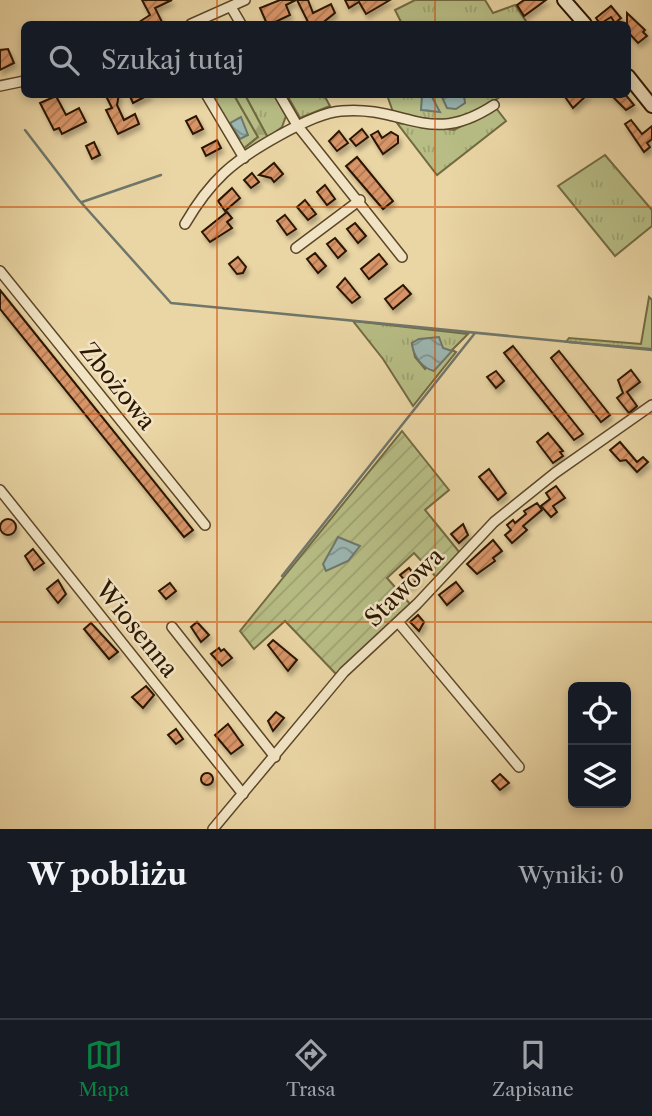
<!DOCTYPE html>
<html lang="pl">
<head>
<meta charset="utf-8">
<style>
  :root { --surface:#171b24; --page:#20242c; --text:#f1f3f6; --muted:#9ea1a6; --line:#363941; --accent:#0b8043 }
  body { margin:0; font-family:"Libre Caslon Text",serif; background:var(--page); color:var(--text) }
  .controls { position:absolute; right:21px; bottom:21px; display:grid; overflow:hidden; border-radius:10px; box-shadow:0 4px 10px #0003 }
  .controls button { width:63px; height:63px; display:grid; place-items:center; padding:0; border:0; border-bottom:2px solid var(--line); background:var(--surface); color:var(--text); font:35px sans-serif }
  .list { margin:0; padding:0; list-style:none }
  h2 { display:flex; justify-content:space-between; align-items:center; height:91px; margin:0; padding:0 28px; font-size:30px }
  h2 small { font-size:23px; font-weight:400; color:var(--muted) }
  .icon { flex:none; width:38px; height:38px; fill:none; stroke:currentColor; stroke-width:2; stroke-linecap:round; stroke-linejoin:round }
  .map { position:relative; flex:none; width:652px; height:829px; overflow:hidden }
  .search { position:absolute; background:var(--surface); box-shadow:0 4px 10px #0003; left:21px; right:21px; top:21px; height:77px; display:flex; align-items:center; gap:18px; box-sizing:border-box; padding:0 24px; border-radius:10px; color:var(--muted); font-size:26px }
  .sheet { height:189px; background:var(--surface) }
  nav { display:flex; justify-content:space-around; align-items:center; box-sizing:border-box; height:98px; border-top:2px solid var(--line); background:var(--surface); font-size:19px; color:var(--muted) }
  nav a { display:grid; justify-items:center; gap:4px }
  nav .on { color:var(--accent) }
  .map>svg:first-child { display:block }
</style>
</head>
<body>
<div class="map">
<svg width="652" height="829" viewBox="0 0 652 829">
  <defs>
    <pattern id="grass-tufts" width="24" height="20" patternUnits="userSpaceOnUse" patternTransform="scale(1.75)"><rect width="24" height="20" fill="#b7bd85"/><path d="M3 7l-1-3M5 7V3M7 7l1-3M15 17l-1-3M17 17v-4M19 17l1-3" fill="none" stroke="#9ea271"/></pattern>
    <pattern id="forest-firs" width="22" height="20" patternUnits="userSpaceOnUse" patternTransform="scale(1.75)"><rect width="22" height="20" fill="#b7bd85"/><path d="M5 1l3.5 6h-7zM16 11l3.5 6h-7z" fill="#9ea271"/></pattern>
    <pattern id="garden-furrows" width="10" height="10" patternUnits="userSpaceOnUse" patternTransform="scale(1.75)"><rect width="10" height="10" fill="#b7bd85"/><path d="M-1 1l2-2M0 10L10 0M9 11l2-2" fill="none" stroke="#9ea271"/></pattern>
    <pattern id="water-waves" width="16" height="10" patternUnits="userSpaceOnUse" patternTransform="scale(1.75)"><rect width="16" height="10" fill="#9bb6b1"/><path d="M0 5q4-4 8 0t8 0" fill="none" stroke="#7f938e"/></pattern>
    <pattern id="building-hatch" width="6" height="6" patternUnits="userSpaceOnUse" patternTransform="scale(1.75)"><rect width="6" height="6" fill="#d79467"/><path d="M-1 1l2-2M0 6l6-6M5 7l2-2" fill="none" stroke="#af7852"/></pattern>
    <filter id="shadow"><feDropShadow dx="2.5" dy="4.5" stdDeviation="2" flood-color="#0004"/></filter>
  </defs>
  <rect width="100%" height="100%" fill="#ead5a4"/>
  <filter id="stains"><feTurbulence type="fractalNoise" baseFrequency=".00286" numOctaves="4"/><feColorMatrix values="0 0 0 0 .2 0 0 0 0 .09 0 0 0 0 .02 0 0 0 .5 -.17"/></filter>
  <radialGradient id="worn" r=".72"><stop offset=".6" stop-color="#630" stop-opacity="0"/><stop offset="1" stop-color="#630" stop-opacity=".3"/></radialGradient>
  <g fill="url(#grass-tufts)" stroke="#726a42" stroke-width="2" fill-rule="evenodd">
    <path d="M415 0H485L493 13 515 5 528 24H402L395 10Z"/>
    <path d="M210 95H234L258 137 242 150Z"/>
    <path d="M245 95H274L286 116 282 127 268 138Z"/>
    <path d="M287 95H324L330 106 300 118Z"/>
    <path d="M387 95H503C462 123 440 125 393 112Z"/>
    <path d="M496 108 506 121 437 175 397 123 454 130Z"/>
    <path d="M605 155 652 210V226L615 256 558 186Z"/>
    <path d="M649 297 652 300V349L566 342 569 338 641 344Z"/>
    <path d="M353 321 468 334 452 350 456 352 413 406 383 359ZM412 343 441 344 443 348 425 369 415 357Z"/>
  </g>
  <path fill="url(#forest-firs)" stroke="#726a42" stroke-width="2" d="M234 95H245L268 138 245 153 242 150 258 137Z"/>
  <path fill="url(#garden-furrows)" stroke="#726a42" stroke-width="2" d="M402 431 449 490 425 510 460 553 437 578 414 553 387 578 410 604 337 675 285 621 254 649 240 631Z"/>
  <g fill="url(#water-waves)" stroke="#6f766a" stroke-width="2">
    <path d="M422 95H431L440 112 421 110Z"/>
    <path d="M441 95H464L465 103 456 109 447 108Z"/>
    <path d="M241 117 248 135 240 139 230 123Z"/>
    <path d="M439 337 443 348 452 351 434 371C422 368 413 356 412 343L419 339Z"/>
    <path d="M338 537 360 546 348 561 326 571 323 564Z"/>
  </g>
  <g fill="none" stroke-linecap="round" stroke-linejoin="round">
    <g stroke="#6f766a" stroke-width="2.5">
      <path d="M25 130 78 199 171 303 652 350"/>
      <path d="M82 202 161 175"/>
      <path d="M282 576 475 333"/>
    </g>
  </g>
  <g fill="url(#building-hatch)" stroke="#2c1600" stroke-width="2" filter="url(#shadow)">
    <path d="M142 0H172L155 8 162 22 136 24 150 15Z"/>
    <path d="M280 0H296L286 5 290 15 275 22 276 24H267L260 8Z"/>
    <path d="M297 0H308L313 13 331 4 335 13 321 24H309Z"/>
    <path d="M345 0H390L366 14 359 2 349 8Z"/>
    <path d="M524 0H546L524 16 517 5Z"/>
    <path d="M611 6 621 18 615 23 611 17 600 24 596 18Z"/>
    <path d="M627 13 645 30 643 32 647 36 638 43 627 31Z"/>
    <path d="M8 49 14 63 0 70V50Z"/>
    <path d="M105 94H119L117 105 124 120 135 114 139 124 118 134 106 110 112 108Z"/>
    <path d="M129 94H150L133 103Z"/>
    <path d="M563 94H588L573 108Z"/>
    <path d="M610 94H625L634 105 626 110Z"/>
    <path d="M56 96 66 115 79 108 86 122 62 134 59 128 54 130 40 103Z"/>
    <path d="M196 116 203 129 193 134 186 121Z"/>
    <path d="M631 120 642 134 652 126V139L647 143 650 147 644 152 625 124Z"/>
    <path d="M362 129 368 137 356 146 350 139Z"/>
    <path d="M339 131 348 143 337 151 329 141Z"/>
    <path d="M378 131 382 138 391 132 398 136V143L383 154 371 135Z"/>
    <path d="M217 140 221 148 206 156 202 148Z"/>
    <path d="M94 142 100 155 92 159 86 146Z"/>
    <path d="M357 157 393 201 383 209 346 166Z"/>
    <path d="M274 163 283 174 274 182 271 178 259 175Z"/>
    <path d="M252 173 259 182 251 188 244 180Z"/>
    <path d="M325 185 335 199 327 205 317 192Z"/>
    <path d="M232 188 240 198 225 211 218 201Z"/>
    <path d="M305 200 316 214 308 220 297 207Z"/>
    <path d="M227 212 232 218 227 222 232 228 210 242 202 232Z"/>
    <path d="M285 215 296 229 287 235 277 221Z"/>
    <path d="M355 223 366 236 358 243 347 229Z"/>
    <path d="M335 238 346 251 338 258 327 244Z"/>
    <path d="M315 253 326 266 318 273 307 259Z"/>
    <path d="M379 254 387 264 369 279 361 269Z"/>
    <path d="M238 257 246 267 243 273 237 274 229 264Z"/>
    <path d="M345 278 360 297 352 303 337 287Z"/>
    <path d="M403 285 411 294 393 309 385 299Z"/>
    <path d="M0 290 193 530 184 537 0 309Z"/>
    <path d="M513 346 583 434 574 440 504 353Z"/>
    <path d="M559 351 610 415 601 422 551 358Z"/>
    <path d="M631 370 640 382 627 392 637 406 629 413 617 398 623 393 618 380Z"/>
    <path d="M496 371 504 381 496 388 487 377Z"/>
    <path d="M548 433 563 451 560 452 563 456 553 463 537 442Z"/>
    <path d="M620 442 637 462 643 457 648 462 637 472 626 460 620 461 610 450Z"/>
    <path d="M489 469 506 493 498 500 479 477Z"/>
    <path d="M556 486 565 498 553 506 557 512 551 517 541 506 550 499 546 493Z"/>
    <path d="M537 503 542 510 523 526 527 530 512 543 505 535 511 530 507 525 513 520 515 523 526 514 524 511Z"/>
    <circle cx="8" cy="527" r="8"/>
    <path d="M463 524 468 535 459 543 451 534Z"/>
    <path d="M493 540 502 551 493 558 495 561 477 574 467 564Z"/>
    <path d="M33 549 44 563 34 570 25 556Z"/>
    <path d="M409 568 418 579 410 586 400 575Z"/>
    <path d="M58 580 66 594 58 603 47 589Z"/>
    <path d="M456 582 463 591 447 605 439 595Z"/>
    <path d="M170 583 176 591 166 599 159 591Z"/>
    <path d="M418 615 424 622 419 631 410 622Z"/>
    <path d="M197 622 209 635 201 642 191 627Z"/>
    <path d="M91 623 118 652 109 659 84 629Z"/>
    <path d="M273 640 297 660 288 671 268 645Z"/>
    <path d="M219 648 221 651 224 649 232 658 222 666 211 654Z"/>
    <path d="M146 686 154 695 143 708 132 697Z"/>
    <path d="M276 712 284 718 273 731 268 721Z"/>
    <path d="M228 724 243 745 231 754 215 735Z"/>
    <path d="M176 729 183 739 176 744 168 735Z"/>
    <circle cx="207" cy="779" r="6"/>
    <path d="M500 774 509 783 500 790 492 781Z"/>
  </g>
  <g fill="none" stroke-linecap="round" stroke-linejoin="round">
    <g stroke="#5c4629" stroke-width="12">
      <g id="minor">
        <path d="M231 7 241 24"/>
        <path d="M191 24 245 0"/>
        <path d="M0 86 24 81"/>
        <path d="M206 94 244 158"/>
        <path d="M279 94 297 125 402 257"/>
        <path d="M185 224C196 205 208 188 224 173 245 153 312 113 341 111 406 105 429 148 494 105"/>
        <path d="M296 248 360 200"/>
        <path d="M0 271 205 525"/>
        <path d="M0 490 243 794"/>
        <path d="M398 622 519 767"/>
        <path d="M172 627 275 757"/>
        <path d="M213 829 344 672 417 604 494 522 555 473 652 405"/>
      </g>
    </g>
    <g stroke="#2c1600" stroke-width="16">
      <g id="secondary">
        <path d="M564 0 585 24"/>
        <path d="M628 76 652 106"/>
      </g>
    </g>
    <use href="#minor" stroke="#f1e4c4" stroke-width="9"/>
    <use href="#secondary" stroke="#f1e4c4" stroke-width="12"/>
  </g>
  <path fill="none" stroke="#cc4f0a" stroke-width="2" stroke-opacity="0.55" d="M217 0V24M435 0V24M217 94V829M435 94V829M0 207H652M0 414H652M0 622H652"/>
  <g text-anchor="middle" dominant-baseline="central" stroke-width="5" stroke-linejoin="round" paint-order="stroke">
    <g font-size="24" fill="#2c1600" stroke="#f1e4c4">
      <text transform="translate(118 386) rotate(51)">Zbożowa</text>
      <text transform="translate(404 587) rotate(-45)">Stawowa</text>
      <text transform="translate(137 629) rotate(51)">Wiosenna</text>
    </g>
  </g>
  <rect width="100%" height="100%" filter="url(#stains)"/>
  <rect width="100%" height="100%" fill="url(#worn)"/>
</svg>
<div class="controls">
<button><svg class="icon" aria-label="locate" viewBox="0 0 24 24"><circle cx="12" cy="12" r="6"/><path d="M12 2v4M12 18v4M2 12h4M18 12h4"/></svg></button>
<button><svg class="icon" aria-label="layers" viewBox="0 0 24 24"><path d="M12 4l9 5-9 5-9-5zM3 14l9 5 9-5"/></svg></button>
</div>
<div class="search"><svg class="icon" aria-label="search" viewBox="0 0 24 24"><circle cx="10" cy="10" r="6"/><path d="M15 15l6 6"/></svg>Szukaj tutaj</div>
</div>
<section class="sheet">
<h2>W pobliżu<small>Wyniki: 0</small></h2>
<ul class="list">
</ul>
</section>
<nav>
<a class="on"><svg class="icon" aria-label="map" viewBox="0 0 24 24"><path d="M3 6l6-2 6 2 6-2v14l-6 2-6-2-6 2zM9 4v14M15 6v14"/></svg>Mapa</a>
<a><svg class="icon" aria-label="directions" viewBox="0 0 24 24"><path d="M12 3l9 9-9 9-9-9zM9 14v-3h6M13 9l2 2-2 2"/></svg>Trasa</a>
<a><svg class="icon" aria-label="saved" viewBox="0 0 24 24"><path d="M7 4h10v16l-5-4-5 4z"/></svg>Zapisane</a>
</nav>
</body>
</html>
